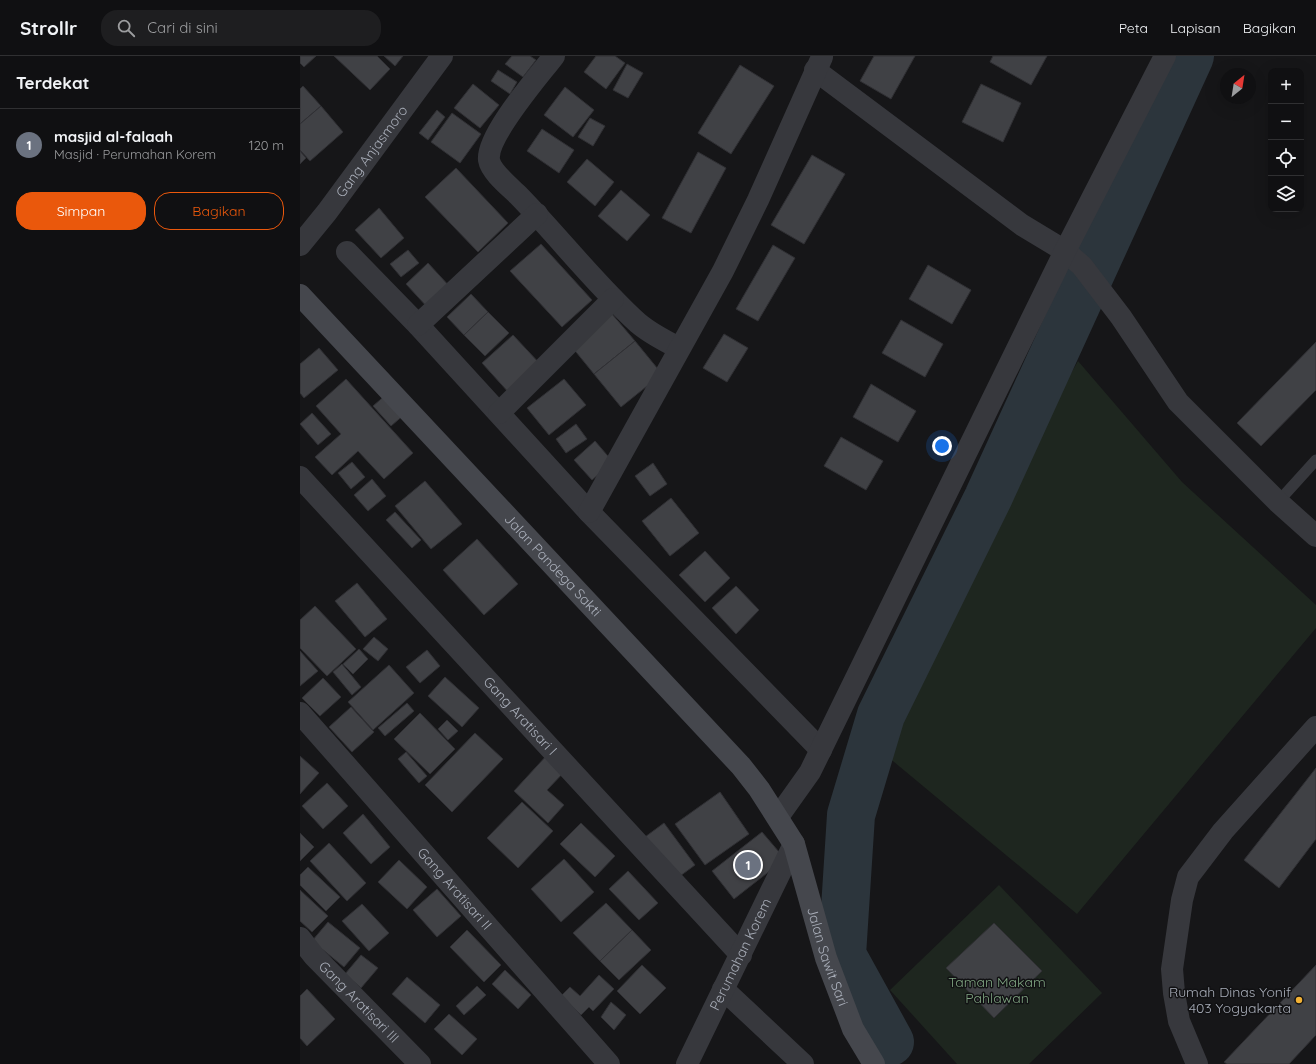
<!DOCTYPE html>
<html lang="id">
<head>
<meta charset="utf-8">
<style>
  :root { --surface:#101012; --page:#1e1e20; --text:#f1f3f6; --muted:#9c9d9f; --line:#303032; --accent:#ea580c }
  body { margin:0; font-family:Quicksand,sans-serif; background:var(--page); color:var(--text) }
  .controls { position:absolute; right:12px; top:12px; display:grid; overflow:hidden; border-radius:8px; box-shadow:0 4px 16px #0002 }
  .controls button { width:36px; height:36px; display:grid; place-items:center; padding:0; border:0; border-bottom:1px solid var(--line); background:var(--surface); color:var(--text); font:20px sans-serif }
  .compass { position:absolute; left:920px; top:12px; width:36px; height:36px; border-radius:50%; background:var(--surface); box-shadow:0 4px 16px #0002; rotate:30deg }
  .you { position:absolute; left:642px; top:390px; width:14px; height:14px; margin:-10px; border:3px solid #fff; border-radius:50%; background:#1a73e8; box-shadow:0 0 0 6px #1a73e833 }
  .badge { display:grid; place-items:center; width:26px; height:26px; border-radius:50%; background:var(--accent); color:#fff; font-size:13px; font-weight:700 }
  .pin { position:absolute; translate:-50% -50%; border:2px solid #fff; box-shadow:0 1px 4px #0006 }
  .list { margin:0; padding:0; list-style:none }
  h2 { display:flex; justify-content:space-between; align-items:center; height:52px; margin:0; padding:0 16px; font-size:17px }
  h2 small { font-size:13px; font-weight:400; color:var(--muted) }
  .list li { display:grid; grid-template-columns:26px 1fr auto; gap:12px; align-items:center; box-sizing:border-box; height:72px; padding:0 16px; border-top:1px solid var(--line) }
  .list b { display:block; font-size:15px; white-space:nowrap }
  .list p { margin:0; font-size:13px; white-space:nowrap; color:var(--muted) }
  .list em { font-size:13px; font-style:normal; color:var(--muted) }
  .actions { display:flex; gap:8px; padding:12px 16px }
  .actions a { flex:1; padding:9px 0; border:1px solid var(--accent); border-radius:16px; text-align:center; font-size:14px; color:var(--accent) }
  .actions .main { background:var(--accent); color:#fff }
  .icon { flex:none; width:22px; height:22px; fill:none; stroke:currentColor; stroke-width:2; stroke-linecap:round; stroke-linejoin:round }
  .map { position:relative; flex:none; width:1016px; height:1008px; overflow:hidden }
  header { display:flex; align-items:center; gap:24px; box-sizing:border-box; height:56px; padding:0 20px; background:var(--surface); border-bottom:1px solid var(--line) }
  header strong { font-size:19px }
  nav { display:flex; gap:22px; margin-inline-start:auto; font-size:14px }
  .search { width:280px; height:36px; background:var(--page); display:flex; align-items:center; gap:10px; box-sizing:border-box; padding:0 14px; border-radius:16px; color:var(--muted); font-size:15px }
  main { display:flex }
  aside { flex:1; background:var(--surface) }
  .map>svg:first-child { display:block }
</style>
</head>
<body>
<header>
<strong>Strollr</strong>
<div class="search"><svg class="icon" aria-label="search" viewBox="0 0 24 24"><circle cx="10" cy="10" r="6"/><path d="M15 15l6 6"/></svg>Cari di sini</div>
<nav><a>Peta</a><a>Lapisan</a><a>Bagikan</a></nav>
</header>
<main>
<aside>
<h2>Terdekat<small></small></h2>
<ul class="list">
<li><span class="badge" style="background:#6b7280">1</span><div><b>masjid al-falaah</b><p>Masjid · Perumahan Korem</p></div><em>120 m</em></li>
</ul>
<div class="actions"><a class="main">Simpan</a><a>Bagikan</a></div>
</aside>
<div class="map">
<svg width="1016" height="1008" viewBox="0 0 1016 1008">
  <rect width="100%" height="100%" fill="#161618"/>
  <g fill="#1e261f">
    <path d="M778 305 882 426 1016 549V572L777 858 564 681Z"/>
    <path d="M699 829 802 937 729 1008H657L590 934Z"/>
  </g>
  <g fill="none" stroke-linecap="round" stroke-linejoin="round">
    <path stroke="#2c353c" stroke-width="48" d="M590 986 542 899 551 759 581 659 688 442 890 0"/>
  </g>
  <g fill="#404145" stroke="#303034">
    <path d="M0 0H16L4 11 0 7Z"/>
    <path d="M34 0H77L90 13 70 34Z"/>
    <path d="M84 0H103L95 10Z"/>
    <path d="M212 0H230L236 4 223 21 205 8Z"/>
    <path d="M296 0H315L325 7 306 33 284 16Z"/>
    <path d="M574 0H615L591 43 560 25Z"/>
    <path d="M693 0H747L731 29 690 6Z"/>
    <path d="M327 8 343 17 328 42 313 34Z"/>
    <path d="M440 9 474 30 431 98 398 77Z"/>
    <path d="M198 14 217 26 210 38 191 25Z"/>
    <path d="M173 28 199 49 180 72 154 52Z"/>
    <path d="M681 28 721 47 703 86 662 66Z"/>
    <path d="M3 30 21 50 0 68V33Z"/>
    <path d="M265 31 294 54 273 81 244 59Z"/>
    <path d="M21 50 43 76 10 105 0 94V68Z"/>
    <path d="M137 54 145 61 128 84 119 77Z"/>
    <path d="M152 57 181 78 160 107 131 86Z"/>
    <path d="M290 62 305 70 293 90 278 81Z"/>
    <path d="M242 73 274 94 259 117 227 95Z"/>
    <path d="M0 95 6 102 0 108Z"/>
    <path d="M398 96 426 112 391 177 362 162Z"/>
    <path d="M512 99 545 118 504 188 471 169Z"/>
    <path d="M287 103 314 126 295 150 267 126Z"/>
    <path d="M156 112 208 167 178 196 125 141Z"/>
    <path d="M321 134 350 159 327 185 298 160Z"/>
    <path d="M79 152 104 182 81 202 55 174Z"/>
    <path d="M241 188 292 244 262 271 210 215Z"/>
    <path d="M473 189 495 202 458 265 436 253Z"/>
    <path d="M108 194 119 207 101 221 90 208Z"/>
    <path d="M128 207 151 232 129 253 106 228Z"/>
    <path d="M628 209 671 234 652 268 609 243Z"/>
    <path d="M171 238 188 256 164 279 147 261Z"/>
    <path d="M188 256 209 277 185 300 164 279Z"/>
    <path d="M312 258 335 285 294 318 272 291Z"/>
    <path d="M601 264 643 288 625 321 582 297Z"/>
    <path d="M424 278 448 292 427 326 403 312Z"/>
    <path d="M213 279 242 310 210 338 182 307Z"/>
    <path d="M335 285 362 318 321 351 294 318Z"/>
    <path d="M1016 286V334L961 390 937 367Z"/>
    <path d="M19 292 38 314 4 342 0 337V308Z"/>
    <path d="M46 323 113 397 84 423 58 395 32 419 15 401 41 378 16 350Z"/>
    <path d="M264 323 286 349 249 379 227 352Z"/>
    <path d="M571 328 616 355 598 386 553 361Z"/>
    <path d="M88 337 106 357 91 370 73 350Z"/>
    <path d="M12 357 31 378 18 389 0 368Z"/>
    <path d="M276 368 287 383 266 397 256 383Z"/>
    <path d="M541 381 583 405 566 434 524 410Z"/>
    <path d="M295 385 313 406 292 424 274 404Z"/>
    <path d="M52 406 65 421 51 433 38 417Z"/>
    <path d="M353 407 367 428 350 440 335 420Z"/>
    <path d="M72 423 86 440 68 455 54 439Z"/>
    <path d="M125 425 162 468 131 493 95 450Z"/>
    <path d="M371 442 399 477 370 500 342 465Z"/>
    <path d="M95 456 121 484 112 492 86 464Z"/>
    <path d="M177 483 218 528 184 559 143 514Z"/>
    <path d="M405 495 430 522 405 546 379 519Z"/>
    <path d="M57 527 87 563 65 581 35 545Z"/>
    <path d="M436 530 459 554 436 578 412 552Z"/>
    <path d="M15 550 56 593 27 620 0 592V564Z"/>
    <path d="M74 581 88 593 78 605 63 593Z"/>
    <path d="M59 593 68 603 53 618 43 608Z"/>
    <path d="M127 594 140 610 120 627 106 611Z"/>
    <path d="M0 595 18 615 0 630Z"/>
    <path d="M42 608 61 631 52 639 33 616Z"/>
    <path d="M89 609 114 637 73 674 48 646Z"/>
    <path d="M145 621 179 652 162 671 128 640Z"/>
    <path d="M23 622 41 641 20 660 2 642Z"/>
    <path d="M107 647 114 655 85 680 78 672Z"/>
    <path d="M51 651 74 676 52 696 29 671Z"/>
    <path d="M120 657 155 693 130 718 94 683Z"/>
    <path d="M147 664 158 675 148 684 138 673Z"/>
    <path d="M175 677 203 703 152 756 125 729Z"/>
    <path d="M106 696 127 720 119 727 98 703Z"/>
    <path d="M248 698 266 714 247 734 264 749 248 767 214 735Z"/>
    <path d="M0 700 19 717 0 738Z"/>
    <path d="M1016 712V783L979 832 944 804Z"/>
    <path d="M27 727 48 750 23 773 2 750Z"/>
    <path d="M420 736 449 778 405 809 375 768Z"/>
    <path d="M222 746 253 775 218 812 187 782Z"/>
    <path d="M63 758 90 791 71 808 43 777Z"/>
    <path d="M281 767 315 800 295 821 260 788Z"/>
    <path d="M364 767 395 809 376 823 345 781Z"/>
    <path d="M462 776 485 803 434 843 412 815Z"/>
    <path d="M0 777 14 791 0 805Z"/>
    <path d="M29 787 66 827 47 845 10 805Z"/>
    <path d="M264 803 294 836 261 866 231 833Z"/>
    <path d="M99 804 127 831 107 853 78 826Z"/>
    <path d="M8 811 40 841 26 855 0 829V819Z"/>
    <path d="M328 815 358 847 339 864 309 833Z"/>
    <path d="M137 833 161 860 137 881 113 854Z"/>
    <path d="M0 834 28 860 12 876 0 865Z"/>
    <path d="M306 847 332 874 300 905 273 877Z"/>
    <path d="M62 848 89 877 69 895 42 865Z"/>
    <path d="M28 866 60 892 44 911 12 885Z"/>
    <path d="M694 867 742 915 694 962 646 912Z"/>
    <path d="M167 874 201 909 184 926 150 891Z"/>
    <path d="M332 874 351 894 319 924 300 905Z"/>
    <path d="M61 899 78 912 61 932 45 918Z"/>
    <path d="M342 909 366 932 340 958 317 935Z"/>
    <path d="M1016 909V979L989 1008H927L924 1006Z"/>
    <path d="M205 914 231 939 218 953 192 928Z"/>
    <path d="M299 919 314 933 293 955 289 951 281 959 261 940 270 931 280 940Z"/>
    <path d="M107 921 140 949 125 967 92 938Z"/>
    <path d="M177 930 186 939 164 959 156 950Z"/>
    <path d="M7 933 35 963 7 990 0 982V940Z"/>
    <path d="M311 946 326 959 314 974 301 961Z"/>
    <path d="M149 958 177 983 162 999 134 973Z"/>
  </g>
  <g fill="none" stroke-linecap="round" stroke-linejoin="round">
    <path stroke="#37383d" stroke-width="11" d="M978 446 1016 404"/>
    <g stroke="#37383d" stroke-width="22">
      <path d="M254 0C238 21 186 80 189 104 191 116 210 131 218 139 259 181 295 228 338 267 351 278 365 285 379 292"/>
      <path d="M515 14 722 169 765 195 782 210 821 261 878 346 978 446 1016 480"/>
      <path id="s1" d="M0 189 27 156 142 0"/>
      <path d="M47 196 118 269 289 456 521 694"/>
      <path d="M118 269 237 158"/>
      <path d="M199 357 313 243"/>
      <path id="s2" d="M0 421 441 899"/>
      <path d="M289 456 423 215 458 144 522 1"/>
      <path id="s3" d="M0 657 309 1008"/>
      <path d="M478 761 510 716 765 195 865 0"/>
      <path id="s4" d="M0 882 14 900 120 1008"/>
      <path d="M423 933 503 1008"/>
      <path id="s5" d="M387 1008 494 788"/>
      <path d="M897 1008 879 965 874 937 872 913 882 844 888 821 923 775 1016 671"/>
    </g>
    <path stroke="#45474d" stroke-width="22" id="s6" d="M0 239 441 710 459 733 494 788 526 902 553 973 574 1008"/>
  </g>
  <circle fill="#f2b134" stroke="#111113" stroke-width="1.5" cx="999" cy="944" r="4"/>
  <g text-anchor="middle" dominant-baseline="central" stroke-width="3" stroke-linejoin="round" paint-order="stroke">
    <g font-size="14" fill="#a8adb8" stroke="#111113">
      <text stroke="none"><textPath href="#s1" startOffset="118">Gang Anjasmoro</textPath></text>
      <text stroke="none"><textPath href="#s6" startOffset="370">Jalan Pandega Sakti</textPath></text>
      <text stroke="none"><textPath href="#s2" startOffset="325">Gang Aratisari I</textPath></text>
      <text stroke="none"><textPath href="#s3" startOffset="234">Gang Aratisari II</textPath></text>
      <text stroke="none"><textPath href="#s5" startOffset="122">Perumahan Korem</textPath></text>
      <text stroke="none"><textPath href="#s6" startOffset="857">Jalan Sawit Sari</textPath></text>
      <text stroke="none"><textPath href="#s4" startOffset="87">Gang Aratisari III</textPath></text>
    </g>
    <g font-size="14" fill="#7fa381" stroke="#111113">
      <text x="697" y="926">Taman Makam<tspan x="697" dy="16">Pahlawan</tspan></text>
    </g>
    <g font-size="14" fill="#a8adb8" stroke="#111113" text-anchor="end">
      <text x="991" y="936">Rumah Dinas Yonif<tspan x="991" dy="16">403 Yogyakarta</tspan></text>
    </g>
  </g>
</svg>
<div class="controls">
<button>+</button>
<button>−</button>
<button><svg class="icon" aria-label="locate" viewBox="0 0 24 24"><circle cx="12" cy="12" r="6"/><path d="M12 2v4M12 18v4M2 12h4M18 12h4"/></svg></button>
<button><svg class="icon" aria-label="layers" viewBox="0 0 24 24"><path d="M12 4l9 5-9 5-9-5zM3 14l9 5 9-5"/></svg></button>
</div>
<svg class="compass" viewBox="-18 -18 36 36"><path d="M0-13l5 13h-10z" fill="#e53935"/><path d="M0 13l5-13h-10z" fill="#9c9d9f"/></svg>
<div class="you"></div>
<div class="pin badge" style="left:448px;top:809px;background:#6b7280">1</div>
</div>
</main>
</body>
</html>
